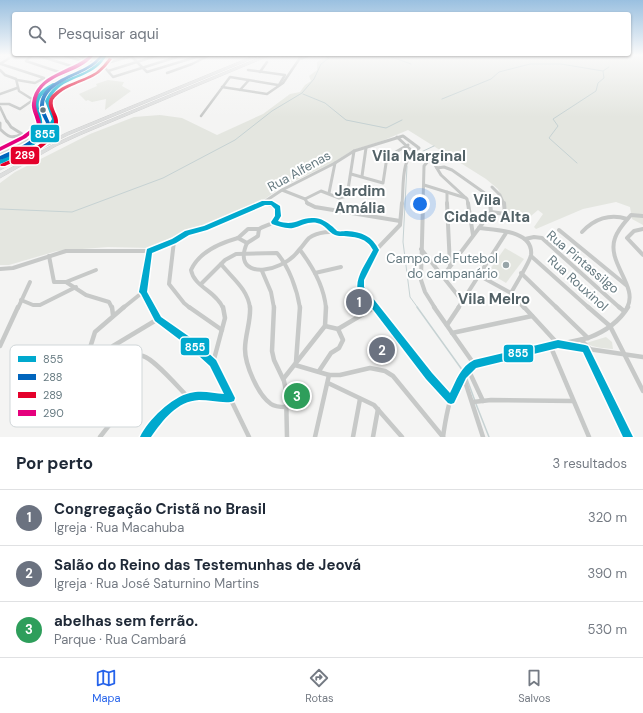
<!DOCTYPE html>
<html lang="pt">
<head>
<meta charset="utf-8">
<style>
  :root { --surface:#fff; --page:#f2f2f3; --text:#1f2937; --muted:#747a83; --line:#e0e1e3; --accent:#2563eb }
  body { margin:0; font-family:"DM Sans",sans-serif; background:var(--page); color:var(--text) }
  .you { position:absolute; left:420px; top:204px; width:14px; height:14px; margin:-10px; border:3px solid #fff; border-radius:50%; background:#1a73e8; box-shadow:0 0 0 6px #1a73e833 }
  .badge { display:grid; place-items:center; width:26px; height:26px; border-radius:50%; background:var(--accent); color:#fff; font-size:13px; font-weight:700 }
  .pin { position:absolute; translate:-50% -50%; border:2px solid #fff; box-shadow:0 1px 4px #0006 }
  .list { margin:0; padding:0; list-style:none }
  h2 { display:flex; justify-content:space-between; align-items:center; height:52px; margin:0; padding:0 16px; font-size:17px }
  h2 small { font-size:13px; font-weight:400; color:var(--muted) }
  .list li { display:grid; grid-template-columns:26px 1fr auto; gap:12px; align-items:center; box-sizing:border-box; height:56px; padding:0 16px; border-top:1px solid var(--line) }
  .list b { display:block; font-size:15px; white-space:nowrap }
  .list p { margin:0; font-size:13px; white-space:nowrap; color:var(--muted) }
  .list em { font-size:13px; font-style:normal; color:var(--muted) }
  .icon { flex:none; width:22px; height:22px; fill:none; stroke:currentColor; stroke-width:2; stroke-linecap:round; stroke-linejoin:round }
  .map { position:relative; flex:none; width:643px; height:437px; overflow:hidden }
  .search { position:absolute; background:var(--surface); box-shadow:0 1px 3px #0004; left:12px; right:12px; top:12px; height:44px; display:flex; align-items:center; gap:10px; box-sizing:border-box; padding:0 14px; border-radius:4px; color:var(--muted); font-size:15px }
  .sheet { height:220px; background:var(--surface) }
  nav { display:flex; justify-content:space-around; align-items:center; box-sizing:border-box; height:56px; border-top:1px solid var(--line); background:var(--surface); font-size:11px; color:var(--muted) }
  nav a { display:grid; justify-items:center; gap:2px }
  nav .on { color:var(--accent) }
  .map>svg:first-child { display:block }
</style>
</head>
<body>
<div class="map">
<svg width="643" height="437" viewBox="0 0 643 437">
  <rect width="100%" height="100%" fill="#f4f4f3"/>
  <g fill="#e4e6e0">
    <path d="M332 55H643V225L632 219 630 207 616 202 583 209 536 229 534 227 543 214 538 210 525 221 508 212 498 189 486 179 408 130 382 141 353 150 334 162 280 188 265 199 221 219 187 230 151 248 108 247 57 251 9 265H0V183L15 172 90 134 134 117 160 115 182 118 217 135 263 114 290 94 300 92 305 85 311 81 309 76 317 70V62Z"/>
    <path d="M108 80 124 82 122 86 131 91 105 110 106 99 92 102 88 100 86 101 79 94 97 86 96 84Z"/>
    <path d="M505 248 524 259 506 283 488 272Z"/>
    <path d="M606 337 612 342 613 349C603 348 594 348 586 343Z"/>
  </g>
  <g fill="none" stroke-linecap="round" stroke-linejoin="round">
    <g stroke="#c6d2d3" stroke-width="1">
      <path d="M386 55 411 64"/>
      <path d="M303 94 325 103 346 120 386 128 402 120"/>
      <path d="M442 99 491 79 499 72 530 64H561L603 71"/>
      <path d="M419 153 434 146"/>
      <path d="M577 163 549 138 558 126 553 119 596 91 598 83 604 78 603 71 609 67"/>
      <path d="M407 166 403 242 410 297 418 308"/>
      <path d="M0 209 72 212 163 178 235 140 272 111 302 93 314 79 321 64 329 58 324 55"/>
    </g>
    <g stroke="#c6d2d3" stroke-width="1.5">
      <path d="M417 307 463 371"/>
      <path d="M467 379 475 401"/>
      <path d="M476 404 489 437"/>
    </g>
    <path fill="#c6d2d3" fill-rule="evenodd" d="M307 55H312L302 60 299 59Z"/>
    <g stroke="#d0d1d1" stroke-width="3.5">
      <g id="major-far1">
        <path d="M89 70 98 65 106 55"/>
        <path d="M55 88 68 80"/>
        <path d="M35 101 48 97"/>
        <path d="M42 122 36 105 39 95 50 85 90 67 101 55"/>
        <path d="M53 122 54 119C48 105 46 97 57 85L54 84"/>
      </g>
    </g>
    <g stroke="#d0d1d1" stroke-width="5">
      <g id="major">
        <path d="M0 156C13 149 44 139 42 121"/>
        <path d="M0 162C19 152 46 142 53 121"/>
      </g>
    </g>
    <g stroke="#d0d1d1" stroke-width="1">
      <g id="highway">
        <path d="M256 55H261L68 135 0 170V167L66 133Z"/>
        <path d="M266 55H271L80 135 56 146 0 178V174L54 144 78 133Z"/>
      </g>
    </g>
    <g stroke="#c7c9c8" stroke-width="2.5">
      <path d="M32 55 26 61 65 74 67 78"/>
      <path d="M36 55 84 70"/>
      <path d="M63 55 82 61 86 55"/>
      <path d="M77 55 85 58"/>
      <path d="M88 55 93 65"/>
      <path d="M130 55 147 72 196 57H206"/>
      <path d="M100 62 113 77 183 55"/>
      <path d="M0 64 14 55"/>
      <path d="M1 64 44 78 35 83 17 80"/>
      <path d="M103 64 132 56"/>
      <path d="M0 70 5 75 16 79 19 91 35 101"/>
      <path d="M248 70 285 75 279 85"/>
      <path d="M108 71 159 55"/>
      <path d="M260 72 267 62"/>
      <path d="M167 73 192 64 210 55"/>
      <path d="M222 87 267 94 283 83 302 55"/>
      <path d="M240 90 249 80"/>
      <path d="M0 94 17 88"/>
      <path d="M0 104H9L20 109 33 100"/>
      <path d="M0 107 7 122"/>
      <path d="M201 116 230 77 278 85"/>
    </g>
    <g stroke="#c7c9c8" stroke-width="3">
      <path d="M0 123V129C8 137 11 139 22 134L11 127 7 121"/>
      <path d="M397 137 412 151"/>
      <path d="M409 156 414 157 423 153"/>
      <path d="M432 160 441 175 467 199 468 204"/>
      <path d="M437 168 444 167 452 170 486 194 490 204"/>
      <path d="M351 174 383 183 387 157 408 145"/>
      <path d="M362 176 366 148"/>
      <path d="M424 185 466 198"/>
      <path d="M492 187 500 195 504 204"/>
      <path d="M282 190 305 199 308 204"/>
      <path d="M447 192V204"/>
      <path d="M329 193 335 163"/>
      <path d="M305 199 321 191 339 198 347 196 354 151"/>
      <path d="M264 203 269 204"/>
      <path d="M261 204 282 190 335 163 354 151 403 136 419 148C400 156 404 186 402 204"/>
      <path d="M423 204 424 166 428 161 444 157"/>
    </g>
    <g stroke="#c7c9c8" stroke-width="4">
      <path d="M307 203 315 207 400 221"/>
      <path d="M423 203 421 280 425 292 435 308"/>
      <path d="M447 203 450 266"/>
      <path d="M468 203 473 235"/>
      <path d="M490 203 491 212 505 214 504 203"/>
      <path d="M274 222C303 237 307 202 336 233"/>
      <path d="M479 228C495 230 534 230 531 255 530 262 515 285 511 293L524 308"/>
      <path d="M259 229C264 226 270 225 274 222 286 213 275 205 264 203"/>
      <path d="M643 229 634 231 627 238 643 255"/>
      <path d="M559 230 626 285"/>
      <path d="M582 232C594 219 610 213 627 219"/>
      <path d="M238 238 247 243 258 236 259 229"/>
      <path d="M238 238 248 229H259"/>
      <path d="M525 239 534 237 542 238 620 308"/>
      <path d="M174 241 169 284 184 303 190 308"/>
      <path d="M247 243C235 270 259 275 280 265 287 262 294 257 299 250 303 246 305 242 309 238 325 226 367 232 376 250L361 280 360 288 375 308"/>
      <path d="M421 249 463 302"/>
      <path d="M300 250C313 267 324 286 326 308"/>
      <path d="M376 250 400 225 402 203"/>
      <path d="M149 251 143 290 152 308"/>
      <path d="M49 256 54 282H66L86 295 109 302 112 308"/>
      <path d="M531 256 589 308"/>
      <path d="M221 264C232 278 248 289 250 308"/>
      <path d="M0 269 13 268 66 251H149L174 241 187 233 205 228 264 203"/>
      <path d="M262 271 271 292 274 308"/>
      <path d="M315 273 341 267"/>
      <path d="M521 273 557 308"/>
      <path d="M443 276 491 212"/>
      <path d="M480 276 511 293"/>
      <path d="M66 282 96 270"/>
      <path d="M201 284 225 260 236 254 277 253C289 267 297 289 300 308"/>
      <path d="M21 300 33 305H40L76 287"/>
      <path d="M18 308 30 282"/>
      <path d="M123 308 143 292"/>
      <path d="M223 308C216 291 194 287 191 270 199 252 220 243 238 238"/>
      <path d="M458 308 506 233"/>
      <path d="M627 308C639 286 606 263 615 238 618 229 625 222 631 215L643 216"/>
    </g>
    <g stroke="#c7c9c8" stroke-width="4.5">
      <path d="M112 307 113 315"/>
      <path d="M124 307 95 332 83 370 84 377 87 379C100 377 109 370 120 363 126 359 134 354 143 356 154 359 178 387 188 397"/>
      <path d="M152 307 158 319 191 343 213 363 249 437"/>
      <path d="M189 307 222 330"/>
      <path d="M250 307C251 321 245 335 245 349 245 365 258 395 271 404 275 407 281 407 286 407"/>
      <path d="M274 307 272 351 274 360 284 381 286 391 287 437"/>
      <path d="M375 307 429 376 451 400"/>
      <path d="M434 307 474 364"/>
      <path d="M524 307 558 344"/>
      <path d="M556 307 588 338"/>
      <path d="M588 307 610 326 643 391"/>
      <path d="M619 307 624 311"/>
      <path d="M447 325 459 307"/>
      <path d="M338 329 375 307"/>
      <path d="M452 333 532 316"/>
      <path d="M581 340 590 349"/>
      <path d="M550 345 589 437"/>
      <path d="M561 345 643 357"/>
      <path d="M0 346 18 307"/>
      <path d="M113 346 158 319"/>
      <path d="M585 349 628 437"/>
      <path d="M296 362 300 307"/>
      <path d="M213 363 225 318 223 307"/>
      <path d="M295 365 329 375H340L370 368 385 371 393 376 443 437"/>
      <path d="M468 369 483 401"/>
      <path d="M319 371 331 353 339 348 343 340 338 329 325 326"/>
      <path d="M463 375 483 437"/>
      <path d="M284 378 325 326 326 307"/>
      <path d="M328 383 374 405 402 437"/>
      <path d="M473 402 491 400 573 401"/>
      <path d="M81 416 100 408 120 396H128L125 405 100 437"/>
      <path d="M145 437C158 419 175 395 200 396 211 396 220 399 231 398"/>
      <path d="M315 437 329 375"/>
      <path d="M353 437 360 399"/>
      <path d="M373 437 378 409"/>
      <path d="M443 437C447 408 453 368 486 360L588 338C604 332 619 322 628 307"/>
    </g>
    <use href="#major-far1" stroke="#dddede" stroke-width="2.5"/>
    <use href="#major" stroke="#dddede" stroke-width="3.5"/>
    <use href="#highway" fill="#dddede" fill-rule="evenodd"/>
    <g stroke="#fff" stroke-width="3">
      <g id="bus-1">
        <path d="M104 55H107C104 60 101 64 97 67 79 81 60 78 49 101L56 119C48 137 34 146 17 155 12 158 6 162 0 164V160C21 149 41 141 52 119L45 101C57 75 77 80 95 65 98 62 101 59 104 55Z"/>
        <path d="M53 83 56 84C51 89 43 92 40 99 35 109 46 119 41 129 40 133 36 136 34 139H30V137C32 135 35 132 37 130 42 119 30 109 36 98 39 91 46 87 53 83Z"/>
        <path d="M262 201H272L280 206 281 216 278 221C295 227 299 217 314 218 321 218 327 222 333 227 334 228 336 230 337 231 340 232 344 231 347 231 362 232 372 236 379 250L364 280V287L432 373 450 393C456 381 461 366 474 360L558 340 585 345 588 346 633 437H623L583 352 558 348 476 368 466 378 454 403 451 404 448 403 426 379 358 290C354 279 368 260 373 250 367 238 356 237 344 236 341 236 337 236 335 235 328 232 325 224 317 223 309 221 301 226 293 228 285 229 279 226 272 224L271 222 275 216V209L271 205H265L207 230 189 235 176 243 152 253 147 292 161 317 194 340 216 360 235 398 234 401 231 402C220 403 210 400 199 400 177 401 163 420 151 437H140C148 420 172 397 190 393 201 390 213 393 224 394L210 366 188 346 155 321 141 294 139 292 147 249 172 239 185 231 204 226Z"/>
      </g>
    </g>
    <g stroke="#fff" stroke-width="3">
      <path id="bus-2" d="M101 55H104C99 61 94 66 88 69 73 78 45 85 44 105 44 111 48 118 50 123 40 142 20 153 0 160V156C18 148 36 141 46 123 44 118 39 111 40 105 41 83 70 76 86 67 92 64 96 60 101 55Z"/>
    </g>
    <g stroke="#fff" stroke-width="3">
      <path id="bus-3" d="M109 58 112 59C108 64 104 69 99 73 85 83 64 85 53 100 51 109 59 115 58 123 57 146 22 159 5 166H1L0 165 1 164C17 157 56 142 54 121 53 111 44 105 52 95 64 83 82 81 96 72 101 68 105 63 109 58Z"/>
    </g>
    <g stroke="#fff" stroke-width="3">
      <path id="bus-4" d="M90 55H94C90 60 85 64 79 67 62 76 38 80 36 104 36 111 41 118 41 125L26 138 0 151V147L22 136 37 125C36 117 31 110 32 103 36 73 71 72 90 55Z"/>
    </g>
    <use href="#bus-1" fill="#00a9ce" fill-rule="evenodd"/>
    <use href="#bus-2" fill="#0065bd" fill-rule="evenodd"/>
    <use href="#bus-3" fill="#e4002b" fill-rule="evenodd"/>
    <use href="#bus-4" fill="#e5007d" fill-rule="evenodd"/>
  </g>
  <linearGradient id="sky" x2="0" y2="1"><stop stop-color="#9ac0e0"/><stop offset="0.47" stop-color="#fafafa"/><stop offset="1" stop-color="#fafafa" stop-opacity="0"/></linearGradient>
  <rect width="643" height="117" fill="url(#sky)"/>
  <circle fill="#667a81" stroke="#fff" stroke-width="1.5" cx="43" cy="110" r="3.5"/>
  <circle fill="#98a5a9" stroke="#fff" stroke-width="1.5" cx="506" cy="265" r="4"/>
  <g text-anchor="middle" dominant-baseline="central" stroke-width="4" stroke-linejoin="round" paint-order="stroke">
    <g font-size="13" fill="#667a81" stroke="#fff">
      <text transform="translate(299 171) rotate(-29)">Rua Alfenas</text>
      <text transform="translate(583 262) rotate(40)">Rua Pintassilgo</text>
      <text transform="translate(578 283) rotate(42)">Rua Rouxinol</text>
    </g>
    <g font-size="13" fill="#667a81" stroke="#fff" text-anchor="end">
      <text x="498" y="258">Campo de Futebol<tspan x="498" dy="15">do campanário</tspan></text>
    </g>
    <g font-size="15" font-weight="bold" fill="#536267" stroke="#fff">
      <text x="419" y="156">Vila Marginal</text>
      <text x="360" y="191">Jardim<tspan x="360" dy="17">Amália</tspan></text>
      <text x="487" y="200">Vila<tspan x="487" dy="17">Cidade Alta</tspan></text>
      <text x="494" y="299">Vila Melro</text>
    </g>
  </g>
  <rect x="10" y="345" width="132" height="82" rx="6" fill="#fff" stroke="#d1d7d9" stroke-width="1"/>
  <rect x="18" y="356" width="18" height="6" fill="#00a9ce"/>
  <rect x="18" y="374" width="18" height="6" fill="#0065bd"/>
  <rect x="18" y="392" width="18" height="6" fill="#e4002b"/>
  <rect x="18" y="410" width="18" height="6" fill="#e5007d"/>
  <g font-size="11" fill="#667a81">
    <text x="43" y="363">855</text>
    <text x="43" y="381">288</text>
    <text x="43" y="399">289</text>
    <text x="43" y="417">290</text>
  </g>
  <g stroke="#fff" stroke-width="1.5">
    <rect x="30" y="124" width="30" height="19" rx="4" fill="#00a9ce"/>
    <rect x="10" y="146" width="30" height="19" rx="4" fill="#e4002b"/>
    <rect x="180" y="337" width="30" height="19" rx="4" fill="#00a9ce"/>
    <rect x="503" y="344" width="31" height="19" rx="4" fill="#00a9ce"/>
  </g>
  <g font-size="11" text-anchor="middle" font-weight="bold" fill="#fff">
    <text x="45" y="138">855</text>
    <text x="25" y="159">289</text>
    <text x="195" y="351">855</text>
    <text x="518" y="357">855</text>
  </g>
</svg>
<div class="you"></div>
<div class="pin badge" style="left:359px;top:302px;background:#6b7280">1</div>
<div class="pin badge" style="left:382px;top:350px;background:#6b7280">2</div>
<div class="pin badge" style="left:297px;top:396px;background:#2e9e5b">3</div>
<div class="search"><svg class="icon" aria-label="search" viewBox="0 0 24 24"><circle cx="10" cy="10" r="6"/><path d="M15 15l6 6"/></svg>Pesquisar aqui</div>
</div>
<section class="sheet">
<h2>Por perto<small>3 resultados</small></h2>
<ul class="list">
<li><span class="badge" style="background:#6b7280">1</span><div><b>Congregação Cristã no Brasil</b><p>Igreja · Rua Macahuba</p></div><em>320 m</em></li>
<li><span class="badge" style="background:#6b7280">2</span><div><b>Salão do Reino das Testemunhas de Jeová</b><p>Igreja · Rua José Saturnino Martins</p></div><em>390 m</em></li>
<li><span class="badge" style="background:#2e9e5b">3</span><div><b>abelhas sem ferrão.</b><p>Parque · Rua Cambará</p></div><em>530 m</em></li>
</ul>
</section>
<nav>
<a class="on"><svg class="icon" aria-label="map" viewBox="0 0 24 24"><path d="M3 6l6-2 6 2 6-2v14l-6 2-6-2-6 2zM9 4v14M15 6v14"/></svg>Mapa</a>
<a><svg class="icon" aria-label="directions" viewBox="0 0 24 24"><path d="M12 3l9 9-9 9-9-9zM9 14v-3h6M13 9l2 2-2 2"/></svg>Rotas</a>
<a><svg class="icon" aria-label="saved" viewBox="0 0 24 24"><path d="M7 4h10v16l-5-4-5 4z"/></svg>Salvos</a>
</nav>
</body>
</html>
